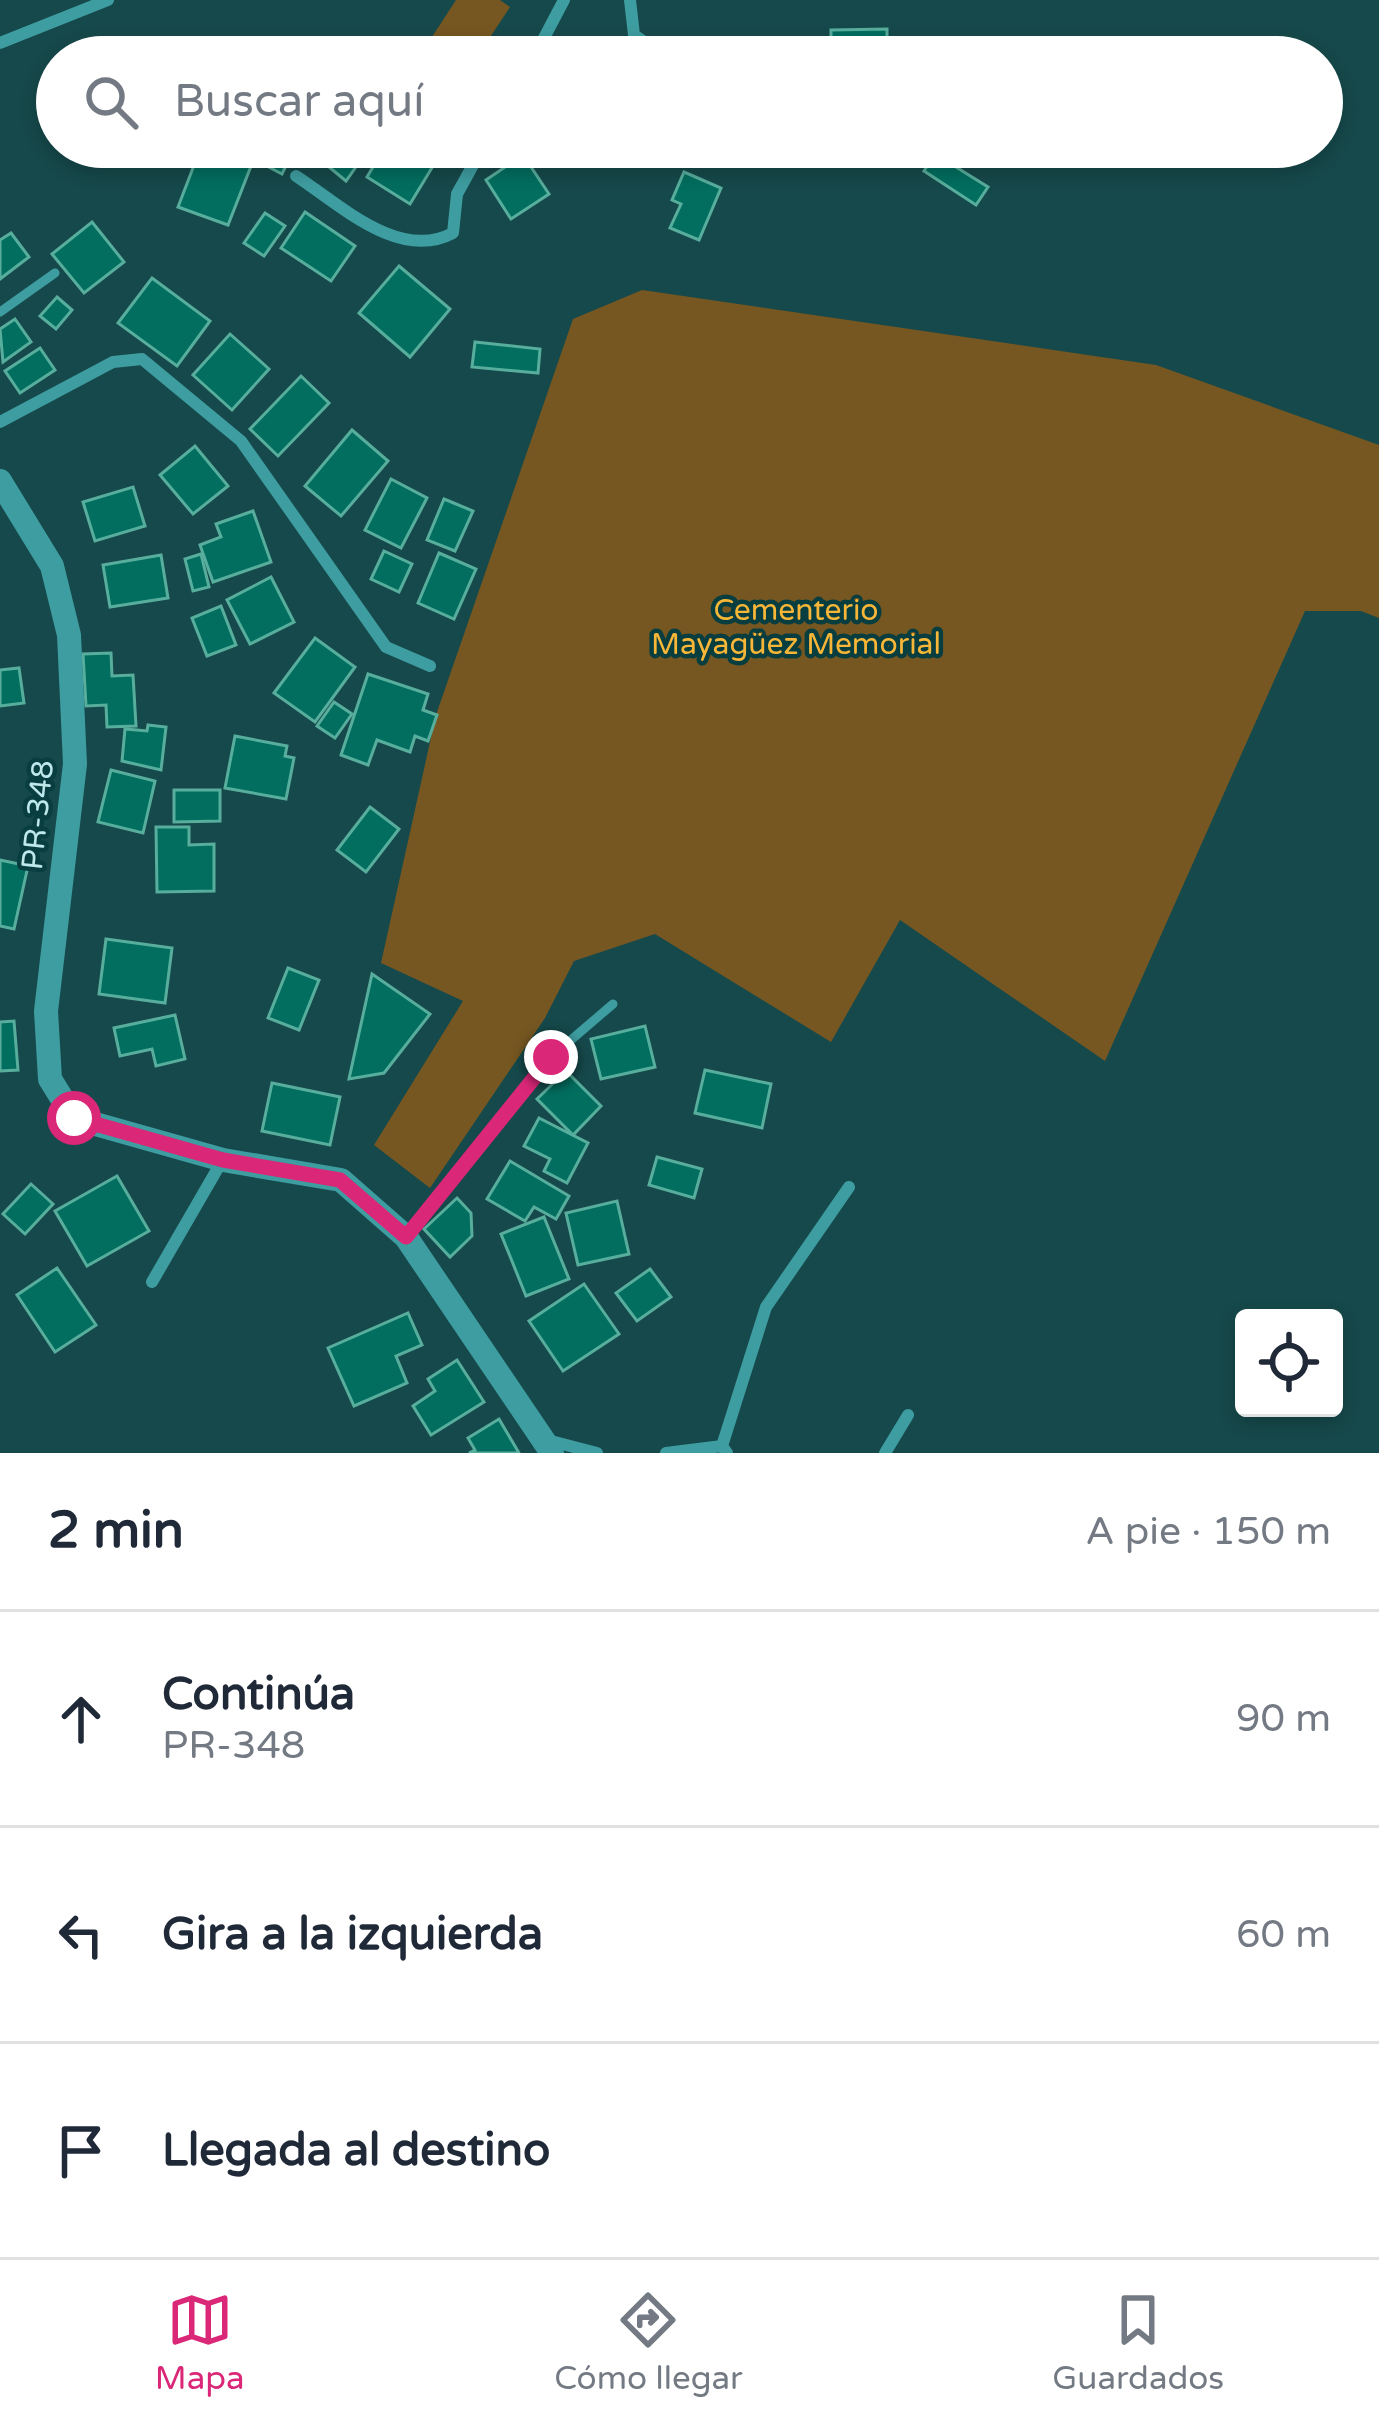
<!DOCTYPE html>
<html lang="es">
<head>
<meta charset="utf-8">
<style>
  :root { --surface:#fff; --page:#f6f6f7; --text:#1f2937; --muted:#747a83; --line:#e0e1e3; --accent:#db2777 }
  body { margin:0; font-family:"Varela Round",sans-serif; background:var(--page); color:var(--text) }
  .controls { position:absolute; right:36px; bottom:36px; display:grid; overflow:hidden; border-radius:12px; box-shadow:0 6px 18px #0003 }
  .controls button { width:108px; height:108px; display:grid; place-items:center; padding:0; border:0; border-bottom:3px solid var(--line); background:var(--surface); color:var(--text); font:60px sans-serif }
  .stop { position:absolute; width:36px; height:36px; margin:-27px; border:9px solid #db2777; border-radius:50%; background:#fff }
  .stop.end { background:#db2777; border-color:#fff; box-shadow:0 3px 12px #0008 }
  .list { margin:0; padding:0; list-style:none }
  h2 { display:flex; justify-content:space-between; align-items:center; height:156px; margin:0; padding:0 48px; font-size:51px }
  h2 small { font-size:39px; font-weight:400; color:var(--muted) }
  .list li { display:grid; grid-template-columns:78px 1fr auto; gap:36px; align-items:center; box-sizing:border-box; height:216px; padding:0 48px; border-top:3px solid var(--line) }
  .list b { display:block; font-size:45px; white-space:nowrap }
  .list p { margin:0; font-size:39px; white-space:nowrap; color:var(--muted) }
  .list em { font-size:39px; font-style:normal; color:var(--muted) }
  .icon { flex:none; width:66px; height:66px; fill:none; stroke:currentColor; stroke-width:2; stroke-linecap:round; stroke-linejoin:round }
  .map { position:relative; flex:none; width:1379px; height:1453px; overflow:hidden }
  .search { position:absolute; background:var(--surface); box-shadow:0 6px 18px #0003; left:36px; right:36px; top:36px; height:132px; display:flex; align-items:center; gap:30px; box-sizing:border-box; padding:0 42px; border-radius:66px; color:var(--muted); font-size:45px }
  .sheet { height:804px; background:var(--surface) }
  nav { display:flex; justify-content:space-around; align-items:center; box-sizing:border-box; height:168px; border-top:3px solid var(--line); background:var(--surface); font-size:33px; color:var(--muted) }
  nav a { display:grid; justify-items:center; gap:6px }
  nav .on { color:var(--accent) }
  .map>svg:first-child { display:block }
</style>
</head>
<body>
<div class="map">
<svg width="1379" height="1453" viewBox="0 0 1379 1453">
  <rect width="100%" height="100%" fill="#16494b"/>
  <g fill="#765721">
    <path d="M456 0H500L510 7 477 57H419Z"/>
    <path d="M642 290 1156 365 1379 445V618L1361 611H1305L1105 1061 900 920 831 1042 655 934 574 961 545 1018 430 1188 374 1145 463 1001 381 963 436 715 573 319Z"/>
  </g>
  <g fill="#026e5f" stroke="#58ae9d" stroke-width="3">
    <path d="M887 29V57H831V30Z"/>
    <path d="M201 147 253 161 228 225 178 207Z"/>
    <path d="M270 147H295L282 174 261 163Z"/>
    <path d="M370 147 346 181 306 148 307 147Z"/>
    <path d="M385 147H402L433 166 410 204 367 177Z"/>
    <path d="M935 154 988 187 976 205 924 171Z"/>
    <path d="M523 155 549 194 511 219 486 180Z"/>
    <path d="M684 172 721 188 699 240 670 228 681 204 672 200Z"/>
    <path d="M305 212 355 246 331 281 281 248Z"/>
    <path d="M265 213 285 226 264 256 244 243Z"/>
    <path d="M92 222 124 262 84 293 52 254Z"/>
    <path d="M11 233 29 257 0 279V240Z"/>
    <path d="M399 266 450 309 410 357 359 313Z"/>
    <path d="M152 278 210 321 177 366 118 323Z"/>
    <path d="M57 297 72 310 56 329 40 316Z"/>
    <path d="M15 319 31 342 3 362 0 329Z"/>
    <path d="M230 334 269 369 232 410 193 375Z"/>
    <path d="M475 342 540 349 538 373 472 367Z"/>
    <path d="M40 348 55 370 20 393 5 371Z"/>
    <path d="M301 376 329 403 278 456 250 429Z"/>
    <path d="M352 430 388 461 341 516 305 486Z"/>
    <path d="M195 446 228 486 193 514 160 475Z"/>
    <path d="M391 479 427 498 401 548 365 530Z"/>
    <path d="M133 487 145 526 95 541 83 502Z"/>
    <path d="M444 499 473 511 455 551 427 540Z"/>
    <path d="M253 511 271 562 213 582 200 545 221 537 216 524Z"/>
    <path d="M384 551 412 564 399 592 371 579Z"/>
    <path d="M439 553 476 569 454 619 418 603Z"/>
    <path d="M201 554 209 587 193 591 185 559Z"/>
    <path d="M161 555 168 598 110 607 103 565Z"/>
    <path d="M271 577 294 622 250 644 227 600Z"/>
    <path d="M221 606 236 645 207 656 192 618Z"/>
    <path d="M315 638 355 667 315 722 274 693Z"/>
    <path d="M111 653 112 676 133 675 136 726 107 727 106 705 86 706 83 654Z"/>
    <path d="M19 668 24 703 0 706V670Z"/>
    <path d="M368 674 428 694 423 710 437 715 428 741 415 736 410 752 377 740 368 765 341 755Z"/>
    <path d="M334 702 352 714 335 738 317 726Z"/>
    <path d="M148 725 166 727 161 770 122 761 125 729 147 731Z"/>
    <path d="M235 736 287 746 285 756 294 758 286 799 225 788Z"/>
    <path d="M111 770 155 781 143 833 98 822Z"/>
    <path d="M174 790H220V821L174 822Z"/>
    <path d="M370 807 399 829 366 872 337 850Z"/>
    <path d="M156 827H189V845L214 844V891L157 892Z"/>
    <path d="M0 860 28 866 14 929 0 926Z"/>
    <path d="M106 939 172 948 165 1003 99 994Z"/>
    <path d="M288 968 319 980 299 1030 268 1018Z"/>
    <path d="M372 974 430 1014 384 1073 349 1079Z"/>
    <path d="M175 1015 185 1059 156 1066 152 1049 120 1056 114 1028Z"/>
    <path d="M14 1021 18 1070 0 1071V1022Z"/>
    <path d="M645 1026 655 1067 601 1079 591 1039Z"/>
    <path d="M705 1070 771 1084 762 1128 695 1113Z"/>
    <path d="M566 1071 601 1106 573 1135 537 1099Z"/>
    <path d="M272 1083 340 1097 330 1145 262 1131Z"/>
    <path d="M539 1118 588 1143 567 1183 544 1171 550 1159 524 1146Z"/>
    <path d="M657 1157 702 1169 694 1198 649 1185Z"/>
    <path d="M510 1161 569 1196 556 1219 534 1207 525 1221 487 1199Z"/>
    <path d="M117 1176 149 1231 87 1266 55 1211Z"/>
    <path d="M31 1184 53 1204 25 1234 3 1214Z"/>
    <path d="M457 1198 471 1213 472 1236 450 1257 424 1229Z"/>
    <path d="M617 1201 629 1254 578 1265 566 1213Z"/>
    <path d="M544 1217 569 1279 526 1296 501 1234Z"/>
    <path d="M57 1268 96 1325 55 1352 17 1295Z"/>
    <path d="M650 1269 671 1297 637 1321 616 1293Z"/>
    <path d="M584 1284 619 1334 563 1371 529 1321Z"/>
    <path d="M408 1313 422 1345 396 1356 407 1383 354 1406 328 1348Z"/>
    <path d="M457 1360 484 1402 431 1435 413 1406 435 1391 428 1379Z"/>
    <path d="M499 1419 519 1453H469L475 1450 468 1438Z"/>
  </g>
  <g fill="none" stroke-linecap="round" stroke-linejoin="round">
    <g stroke="#3e9da0" stroke-width="9">
      <path d="M0 312 55 273"/>
      <path d="M410 1233 551 1057 613 1004"/>
    </g>
    <g stroke="#3e9da0" stroke-width="12">
      <path d="M630 0 634 35 666 57"/>
      <path d="M0 43 108 0"/>
      <path d="M534 57 564 0"/>
      <path d="M296 176C339 204 399 262 453 233L457 194 483 147"/>
      <path d="M0 422 113 362 142 359 241 441 386 647 430 666"/>
      <path d="M152 1282 222 1161"/>
      <path d="M547 1440 597 1453"/>
      <path d="M666 1453 722 1446"/>
      <path d="M727 1453 722 1446 766 1307 849 1187"/>
      <path d="M885 1453 908 1415"/>
    </g>
    <path stroke="#3e9da0" stroke-width="24" d="M0 481 52 566 69 635 75 764 46 1011 50 1079 74 1118 223 1160 341 1180 406 1237 552 1453"/>
  </g>
  <g fill="none" stroke-linecap="round" stroke-linejoin="round">
    <path stroke="#db2777" stroke-width="15" d="M74 1118 223 1160 340 1180 406 1237 551 1057"/>
  </g>
  <g text-anchor="middle" dominant-baseline="central" stroke-width="9" stroke-linejoin="round" paint-order="stroke">
    <g font-size="30" fill="#f8b638" stroke="#083e40">
      <text x="796" y="610">Cementerio<tspan x="796" dy="34">Mayagüez Memorial</tspan></text>
    </g>
    <g font-size="30" fill="#bee8ea" stroke="#083e40">
      <text transform="translate(38 815) rotate(-84)">PR-348</text>
    </g>
  </g>
</svg>
<div class="controls">
<button><svg class="icon" aria-label="locate" viewBox="0 0 24 24"><circle cx="12" cy="12" r="6"/><path d="M12 2v4M12 18v4M2 12h4M18 12h4"/></svg></button>
</div>
<div class="stop" style="left:74px;top:1118px"></div>
<div class="stop end" style="left:551px;top:1057px"></div>
<div class="search"><svg class="icon" aria-label="search" viewBox="0 0 24 24"><circle cx="10" cy="10" r="6"/><path d="M15 15l6 6"/></svg>Buscar aquí</div>
</div>
<section class="sheet">
<h2>2 min<small>A pie · 150 m</small></h2>
<ul class="list">
<li><svg class="icon" aria-label="ahead" viewBox="0 0 24 24"><path d="M12 20V5M6 11l6-6 6 6"/></svg><div><b>Continúa</b><p>PR-348</p></div><em>90 m</em></li>
<li><svg class="icon" aria-label="left" viewBox="0 0 24 24"><path d="M17 20v-9H6M10 6l-5 5 5 5"/></svg><div><b>Gira a la izquierda</b></div><em>60 m</em></li>
<li><svg class="icon" aria-label="arrive" viewBox="0 0 24 24"><path d="M6 21V4h12l-3 4 3 4H6"/></svg><div><b>Llegada al destino</b></div></li>
</ul>
</section>
<nav>
<a class="on"><svg class="icon" aria-label="map" viewBox="0 0 24 24"><path d="M3 6l6-2 6 2 6-2v14l-6 2-6-2-6 2zM9 4v14M15 6v14"/></svg>Mapa</a>
<a><svg class="icon" aria-label="directions" viewBox="0 0 24 24"><path d="M12 3l9 9-9 9-9-9zM9 14v-3h6M13 9l2 2-2 2"/></svg>Cómo llegar</a>
<a><svg class="icon" aria-label="saved" viewBox="0 0 24 24"><path d="M7 4h10v16l-5-4-5 4z"/></svg>Guardados</a>
</nav>
</body>
</html>
